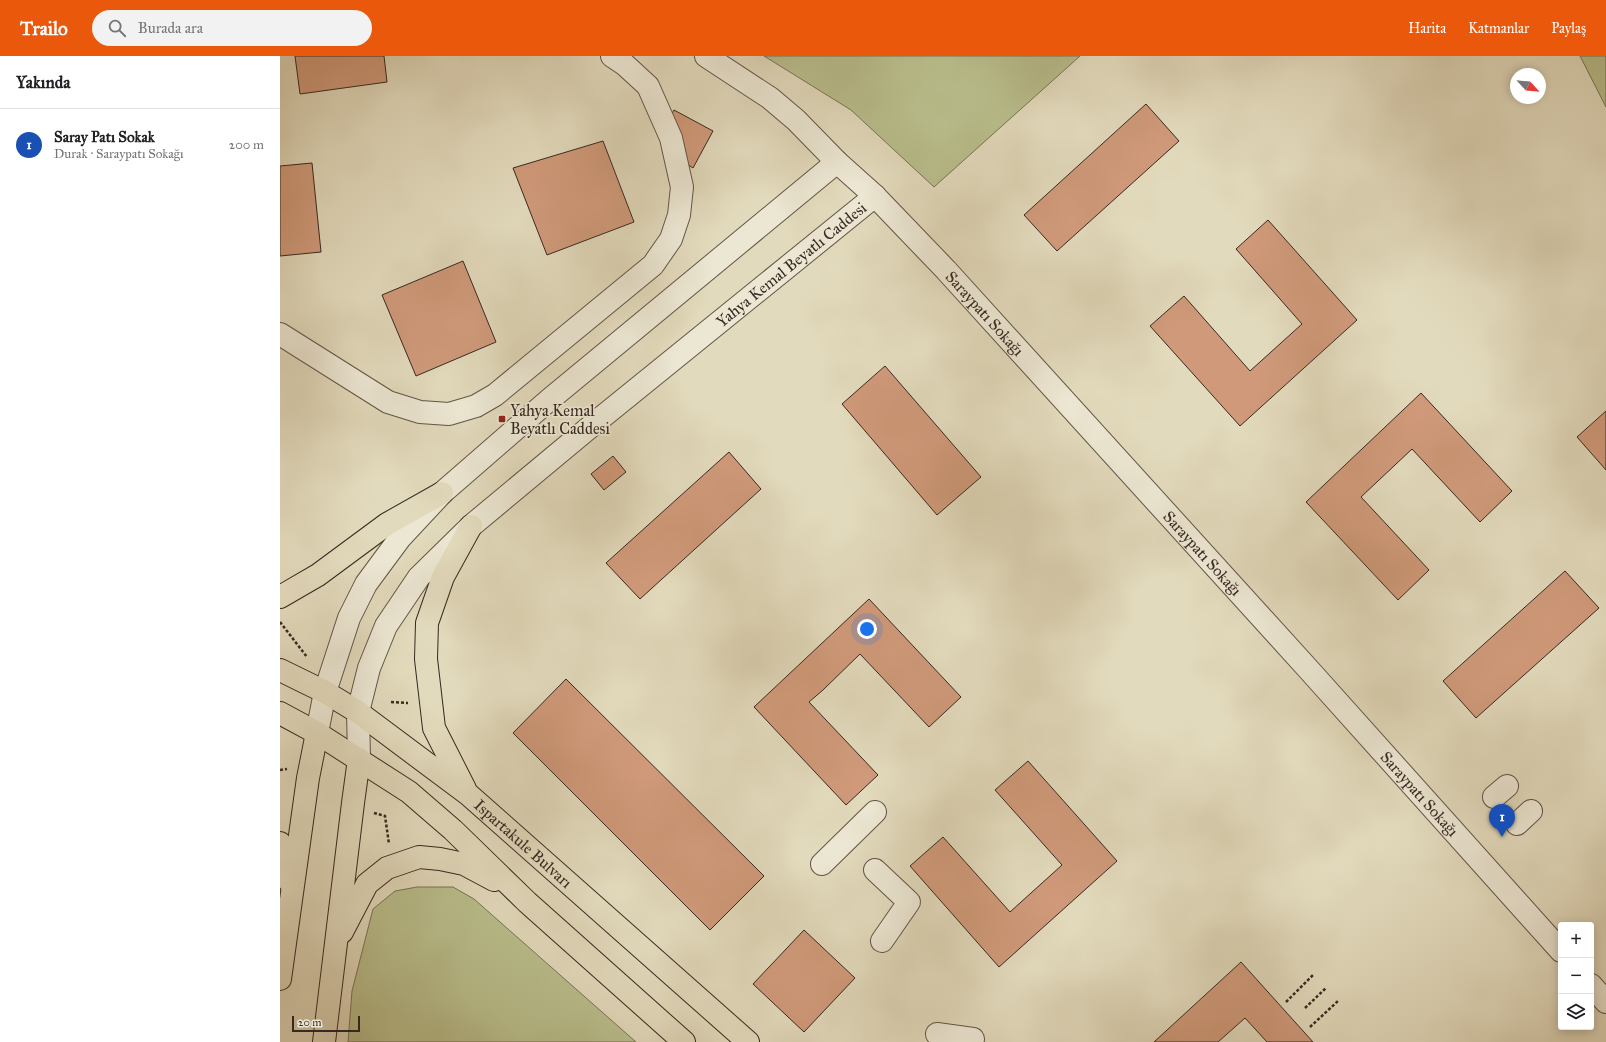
<!DOCTYPE html>
<html lang="tr">
<head>
<meta charset="utf-8">
<style>
  :root { --surface:#fff; --page:#f2f2f2; --text:#202124; --muted:#757577; --line:#e0e0e0; --accent:#ea580c }
  body { margin:0; font-family:"IM FELL Great Primer",serif; background:var(--page); color:var(--text) }
  .controls { position:absolute; right:12px; bottom:12px; display:grid; overflow:hidden; border-radius:4px; box-shadow:0 2px 10px #0003 }
  .controls button { width:36px; height:36px; display:grid; place-items:center; padding:0; border:0; border-bottom:1px solid var(--line); background:var(--surface); color:var(--text); font:20px sans-serif }
  .compass { position:absolute; left:1230px; top:12px; width:36px; height:36px; border-radius:50%; background:var(--surface); box-shadow:0 2px 10px #0003; rotate:116deg }
  .scale { position:absolute; left:12px; bottom:10px; width:68px; box-sizing:border-box; padding-left:4px; border:2px solid #382822; border-top:0; font-size:11px; line-height:14px; white-space:nowrap; color:#382822; -webkit-text-stroke:3px #ece7d3; paint-order:stroke }
  .you { position:absolute; left:587px; top:573px; width:14px; height:14px; margin:-10px; border:3px solid #fff; border-radius:50%; background:#1a73e8; box-shadow:0 0 0 6px #1a73e833 }
  .badge { display:grid; place-items:center; width:26px; height:26px; border-radius:50%; background:var(--accent); color:#fff; font-size:13px; font-weight:700 }
  .pin { position:absolute; translate:-50% -33px; filter:drop-shadow(0 1px 2px #0008) }
  .pin::after { content:''; position:absolute; top:21px; width:14px; height:12px; background:inherit; clip-path:polygon(0 0,100% 0,50% 100%) }
  .list { margin:0; padding:0; list-style:none }
  h2 { display:flex; justify-content:space-between; align-items:center; height:52px; margin:0; padding:0 16px; font-size:17px }
  h2 small { font-size:13px; font-weight:400; color:var(--muted) }
  .list li { display:grid; grid-template-columns:26px 1fr auto; gap:12px; align-items:center; box-sizing:border-box; height:72px; padding:0 16px; border-top:1px solid var(--line) }
  .list b { display:block; font-size:15px; white-space:nowrap }
  .list p { margin:0; font-size:13px; white-space:nowrap; color:var(--muted) }
  .list em { font-size:13px; font-style:normal; color:var(--muted) }
  .icon { flex:none; width:22px; height:22px; fill:none; stroke:currentColor; stroke-width:2; stroke-linecap:round; stroke-linejoin:round }
  .map { position:relative; flex:none; width:1326px; height:986px; overflow:hidden }
  header { display:flex; align-items:center; gap:24px; box-sizing:border-box; height:56px; padding:0 20px; background:var(--accent); color:#fff }
  header strong { font-size:19px }
  nav { display:flex; gap:22px; margin-inline-start:auto; font-size:14px }
  .search { width:280px; height:36px; background:var(--page); display:flex; align-items:center; gap:10px; box-sizing:border-box; padding:0 14px; border-radius:22px; color:var(--muted); font-size:15px }
  main { display:flex }
  aside { flex:1; background:var(--surface) }
  .map>svg:first-child { display:block }
</style>
</head>
<body>
<header>
<strong>Trailo</strong>
<div class="search"><svg class="icon" aria-label="search" viewBox="0 0 24 24"><circle cx="10" cy="10" r="6"/><path d="M15 15l6 6"/></svg>Burada ara</div>
<nav><a>Harita</a><a>Katmanlar</a><a>Paylaş</a></nav>
</header>
<main>
<aside>
<h2>Yakında<small></small></h2>
<ul class="list">
<li><span class="badge" style="background:#1a4fb4">1</span><div><b>Saray Patı Sokak</b><p>Durak · Saraypatı Sokağı</p></div><em>200 m</em></li>
</ul>
</aside>
<div class="map">
<svg width="1326" height="986" viewBox="0 0 1326 986">
  <rect width="100%" height="100%" fill="#e2dabc"/>
  <filter id="stains"><feTurbulence type="fractalNoise" baseFrequency=".005" numOctaves="4"/><feColorMatrix values="0 0 0 0 .2 0 0 0 0 .09 0 0 0 0 .02 0 0 0 .5 -.17"/></filter>
  <radialGradient id="worn" r=".72"><stop offset=".6" stop-color="#630" stop-opacity="0"/><stop offset="1" stop-color="#630" stop-opacity=".3"/></radialGradient>
  <g fill="#b9be8c" stroke="#787357">
    <path d="M484 0H800L654 131 571 54Z"/>
    <path d="M1300 0H1326V51Z"/>
    <path d="M137 831H173L194 843 356 986H68L72 935 93 853 115 835Z"/>
  </g>
  <g fill="#d09a7a" stroke="#382822">
    <path d="M15 0H104L107 26 20 38Z"/>
    <path d="M866 48 899 85 777 195 744 159Z"/>
    <path d="M394 54 433 75 413 112 404 106 389 63Z"/>
    <path d="M323 85 354 166 267 199 233 112Z"/>
    <path d="M32 107 41 196 0 200V110Z"/>
    <path d="M988 164 1077 264 960 370 870 270 904 240 970 315 1022 268 956 193Z"/>
    <path d="M183 205 216 286 136 320 102 239Z"/>
    <path d="M605 310 701 421 657 459 562 348Z"/>
    <path d="M1141 337 1232 435 1200 466 1132 393 1081 441 1149 514 1118 544 1026 446Z"/>
    <path d="M1326 355V414L1297 381Z"/>
    <path d="M449 396 481 433 360 543 326 507Z"/>
    <path d="M333 400 346 416 324 434 311 418Z"/>
    <path d="M1285 515 1319 552 1196 662 1163 625Z"/>
    <path d="M589 543 681 641 649 671 580 598 543 634 529 646 598 719 566 749 474 651Z"/>
    <path d="M286 623 484 820 430 874 233 677Z"/>
    <path d="M748 705 837 805 719 911 630 810 663 781 730 856 782 809 715 734Z"/>
    <path d="M524 874 575 922 524 976 473 928Z"/>
    <path d="M961 906 1033 986H987L965 962 938 986H874Z"/>
  </g>
  <g fill="none" stroke-linecap="round" stroke-linejoin="round">
    <g stroke="#625448" stroke-width="24">
      <g id="minor">
        <path id="s1" d="M426 0 490 42 516 64 557 106 595 140 666 214 1030 615 1281 895"/>
        <path d="M0 278 108 346 140 356 169 358 196 350 215 339 373 209 391 183 399 159 402 131 391 82 368 30 344 8 332 0"/>
        <path d="M37 677 45 636 69 562 86 528 120 482 162 437 269 344 557 106"/>
        <path id="s2" d="M79 703 78 656 89 612 106 570 139 521 191 470 316 366 595 140"/>
        <path d="M1214 741 1227 730"/>
        <path d="M1237 768 1251 755"/>
        <path d="M542 808 595 756"/>
        <path d="M595 814 629 846 602 885"/>
        <path d="M1311 929 1326 946"/>
        <path d="M657 978 693 983"/>
      </g>
    </g>
    <g stroke="#382822" stroke-width="24">
      <g id="major">
        <path d="M0 541 38 519 107 468 162 437"/>
        <path id="s3" d="M0 614 45 636 78 656 189 739 468 986"/>
        <path d="M0 657 37 677 129 736 173 774 247 846 404 986"/>
        <path d="M185 733 154 672 146 603 147 567 163 521 191 470"/>
        <path d="M0 787 9 825"/>
        <path d="M62 876 87 828 107 812 139 801 160 803 184 808 214 824"/>
        <path d="M0 923 28 722 37 677"/>
        <path d="M44 986 73 747 79 703"/>
      </g>
    </g>
    <g stroke="#382822" stroke-width="2.5" stroke-dasharray="3 2" stroke-linecap="butt">
      <path d="M0 566 27 601"/>
      <path d="M111 646 128 647"/>
      <path d="M0 714 7 713"/>
      <path d="M94 757 105 760 109 788"/>
      <path d="M1006 946 1033 919"/>
      <path d="M1025 952 1046 932"/>
      <path d="M1030 971 1058 945"/>
    </g>
    <use href="#minor" stroke="#ece7d3" stroke-width="22"/>
    <use href="#major" stroke="#e2dabc" stroke-width="22"/>
  </g>
  <rect fill="#8f2418" stroke="#ece7d3" stroke-width="1.5" x="218" y="359" width="8" height="8" rx="2"/>
  <g text-anchor="middle" dominant-baseline="central" stroke-width="3.5" stroke-linejoin="round" paint-order="stroke">
    <g font-size="16" fill="#382822" stroke="#ece7d3">
      <text stroke="none"><textPath href="#s2" startOffset="683">Yahya Kemal Beyatlı Caddesi</textPath></text>
      <text stroke="none"><textPath href="#s1" startOffset="381">Saraypatı Sokağı</textPath></text>
      <text stroke="none"><textPath href="#s1" startOffset="705">Saraypatı Sokağı</textPath></text>
      <text stroke="none"><textPath href="#s1" startOffset="1029">Saraypatı Sokağı</textPath></text>
      <text stroke="none"><textPath href="#s3" startOffset="300">Ispartakule Bulvarı</textPath></text>
    </g>
    <g font-size="16" fill="#382822" stroke="#ece7d3" text-anchor="start">
      <text x="230" y="354">Yahya Kemal<tspan x="230" dy="18">Beyatlı Caddesi</tspan></text>
    </g>
  </g>
  <rect width="100%" height="100%" filter="url(#stains)"/>
  <rect width="100%" height="100%" fill="url(#worn)"/>
</svg>
<div class="controls">
<button>+</button>
<button>−</button>
<button><svg class="icon" aria-label="layers" viewBox="0 0 24 24"><path d="M12 4l9 5-9 5-9-5zM3 14l9 5 9-5"/></svg></button>
</div>
<svg class="compass" viewBox="-18 -18 36 36"><path d="M0-13l5 13h-10z" fill="#e53935"/><path d="M0 13l5-13h-10z" fill="#757577"/></svg>
<div class="scale">20 m</div>
<div class="you"></div>
<div class="pin badge" style="left:1222px;top:781px;background:#1a4fb4">1</div>
</div>
</main>
</body>
</html>
